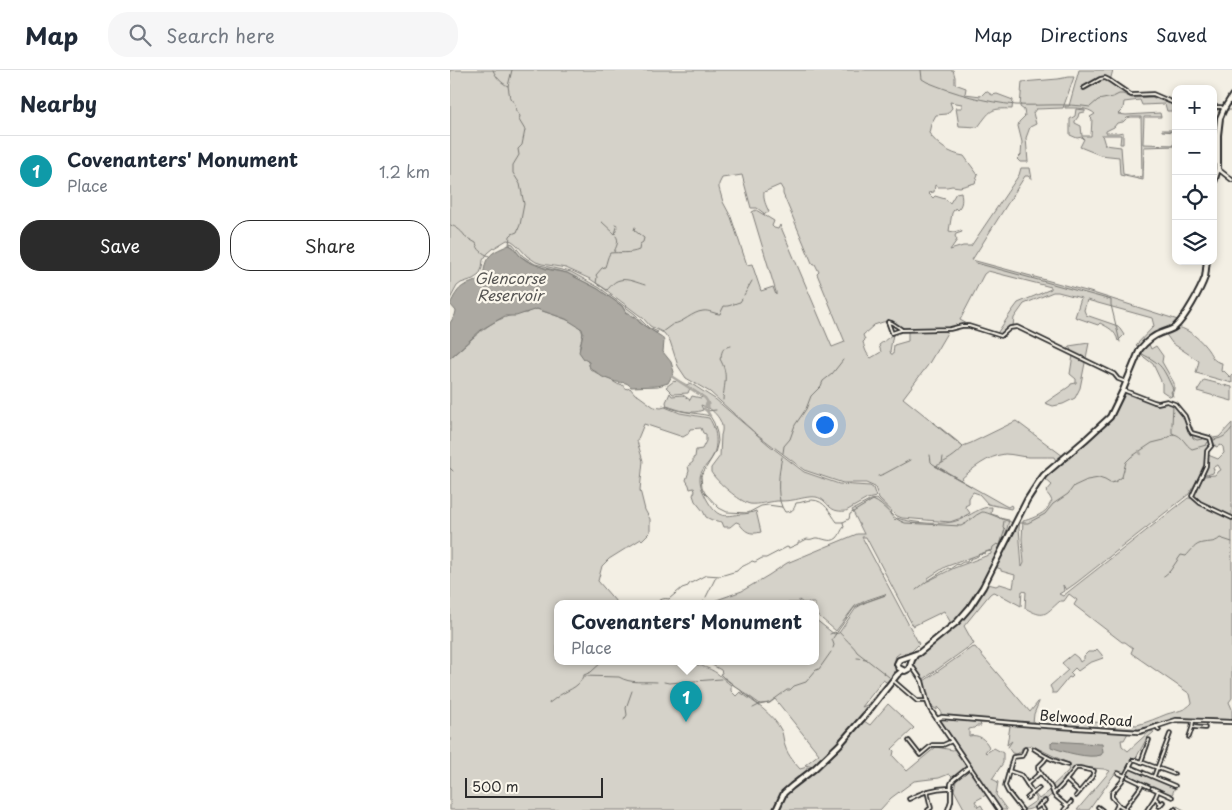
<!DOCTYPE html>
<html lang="en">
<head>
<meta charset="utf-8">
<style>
  :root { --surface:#fff; --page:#f6f6f7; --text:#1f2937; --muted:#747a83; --line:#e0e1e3; --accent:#2b2b2b }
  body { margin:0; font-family:"Playpen Sans",sans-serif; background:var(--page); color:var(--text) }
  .controls { position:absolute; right:15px; top:15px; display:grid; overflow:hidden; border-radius:10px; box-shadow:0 2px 8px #0003 }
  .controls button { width:45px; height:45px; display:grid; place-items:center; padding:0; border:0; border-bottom:1px solid var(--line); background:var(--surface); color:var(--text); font:25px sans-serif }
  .scale { position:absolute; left:15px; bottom:12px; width:138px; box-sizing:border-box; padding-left:5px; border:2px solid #2b2b2b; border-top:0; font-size:14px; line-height:18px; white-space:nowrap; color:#2b2b2b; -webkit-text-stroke:4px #fbf7ec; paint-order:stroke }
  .you { position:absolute; left:374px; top:354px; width:18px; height:18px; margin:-12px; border:4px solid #fff; border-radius:50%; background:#1a73e8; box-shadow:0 0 0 8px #1a73e833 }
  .badge { display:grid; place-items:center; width:32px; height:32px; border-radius:50%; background:var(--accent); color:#fff; font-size:16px; font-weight:700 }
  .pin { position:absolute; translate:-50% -41px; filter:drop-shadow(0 1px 2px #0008) }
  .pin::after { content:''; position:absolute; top:26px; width:18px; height:15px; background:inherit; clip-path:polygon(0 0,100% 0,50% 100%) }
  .popup { position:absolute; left:104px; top:530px; width:265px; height:65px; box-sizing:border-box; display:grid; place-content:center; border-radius:10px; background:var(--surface); filter:drop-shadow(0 1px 4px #0005); font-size:16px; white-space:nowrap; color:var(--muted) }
  .popup b { font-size:19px; color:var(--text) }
  .popup::after { content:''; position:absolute; left:50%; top:100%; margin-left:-10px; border:10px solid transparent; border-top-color:var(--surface) }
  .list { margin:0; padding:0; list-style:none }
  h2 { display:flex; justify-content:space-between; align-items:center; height:65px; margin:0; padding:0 20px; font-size:21px }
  h2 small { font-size:16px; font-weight:400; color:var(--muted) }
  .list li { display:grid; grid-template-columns:32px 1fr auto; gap:15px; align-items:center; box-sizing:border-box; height:70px; padding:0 20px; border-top:1px solid var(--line) }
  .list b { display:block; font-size:19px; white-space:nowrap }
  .list p { margin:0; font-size:16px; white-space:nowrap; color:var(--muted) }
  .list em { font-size:16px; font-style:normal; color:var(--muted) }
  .actions { display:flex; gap:10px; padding:15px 20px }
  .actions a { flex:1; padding:11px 0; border:1px solid var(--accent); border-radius:20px; text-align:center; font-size:18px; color:var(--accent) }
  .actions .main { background:var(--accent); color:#fff }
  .icon { flex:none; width:28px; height:28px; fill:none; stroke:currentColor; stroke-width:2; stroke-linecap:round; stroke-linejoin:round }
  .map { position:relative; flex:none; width:782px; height:740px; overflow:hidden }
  header { display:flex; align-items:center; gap:30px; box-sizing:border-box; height:70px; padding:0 25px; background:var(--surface); border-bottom:1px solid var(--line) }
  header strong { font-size:24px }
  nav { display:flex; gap:28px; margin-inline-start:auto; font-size:18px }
  .search { width:350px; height:45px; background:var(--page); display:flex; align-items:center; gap:12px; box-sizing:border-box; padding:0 18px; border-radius:20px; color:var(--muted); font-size:19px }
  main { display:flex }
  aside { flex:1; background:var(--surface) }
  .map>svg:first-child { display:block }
</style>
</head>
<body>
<header>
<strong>Map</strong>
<div class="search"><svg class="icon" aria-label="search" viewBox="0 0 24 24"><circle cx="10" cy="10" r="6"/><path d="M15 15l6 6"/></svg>Search here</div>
<nav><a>Map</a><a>Directions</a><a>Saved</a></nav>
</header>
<main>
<aside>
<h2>Nearby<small></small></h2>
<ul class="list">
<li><span class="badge" style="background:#0f9aa8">1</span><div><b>Covenanters' Monument</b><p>Place</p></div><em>1.2 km</em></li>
</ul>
<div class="actions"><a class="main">Save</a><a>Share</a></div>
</aside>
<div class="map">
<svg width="782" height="740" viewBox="0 0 782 740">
  <rect width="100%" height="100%" fill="#f3efe4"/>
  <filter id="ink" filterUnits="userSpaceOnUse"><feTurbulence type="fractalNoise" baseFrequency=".02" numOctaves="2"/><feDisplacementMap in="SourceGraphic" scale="10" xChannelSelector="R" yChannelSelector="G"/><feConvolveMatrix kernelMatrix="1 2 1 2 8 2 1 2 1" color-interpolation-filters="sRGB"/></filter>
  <g filter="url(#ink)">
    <g fill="#d5d2c9" stroke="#807e7a" fill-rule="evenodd">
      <path d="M0 0H503L505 7V14L516 18 515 24 531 26 536 21 542 25 547 24 563 30 562 39C540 38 541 40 528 57L509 56 506 38H512V34L500 32 502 38 497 44 486 45 481 54 479 63C487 75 500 84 514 86L528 105 525 113 510 117 502 116 497 117H488L485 115 484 122 478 123 483 128 485 126 495 129 500 133 506 123 511 122C512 129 513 135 507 140L505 138 502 143 499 161 504 162 511 160 512 162 506 164 505 166 507 170 500 180 513 176H521L569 105 571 98H580L582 109 578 106H575L522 190 640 222 728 250 721 257 705 263 689 277 686 275 704 256 702 248 637 230 634 240 636 245 668 256 674 265 668 271C665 260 659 258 650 253L648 255 625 247 631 228 608 222H603L574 234 564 248 563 256 551 265H546L562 241 568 233 601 219V217L538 201 534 204 510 250 519 255 500 258H477L452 259 441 251 433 252 424 255 413 265 415 270 413 272C415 279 416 284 421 288L431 282 429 275 443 264 440 281 441 284H443L444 275 458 271V261L478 260 498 261 478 295 453 328 513 376 521 373 566 351 613 386 606 391 604 387C595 387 587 387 579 387 571 387 563 384 555 384 538 386 523 398 510 410L485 396 554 435 558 437 561 435 562 437 561 439 538 434 529 424 523 422 519 428V434L515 436 520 443 511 448 500 452 452 448 447 446 429 429 425 417 416 413H393L354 400 349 396 304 362 260 322 236 308 228 296 220 271 214 263 200 256 193 248 152 217 140 209 116 198 92 194 86 192 77 186 66 174 62 171 57 170 44 178 38 183 33 190 32 198 29 205 23 209 11 213 7 216 0 229ZM292 105 301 138H307L315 144 319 142C316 135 313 130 314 122L330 115 333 120V124L362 193 365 194 369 202 367 204 395 272 382 277 330 155 328 159 324 158 322 156 324 151 306 140 302 142 326 222V225L323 217 311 221 302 194 297 195 281 147 273 132 269 118V114L272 108Z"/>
      <path d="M629 0H663L660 11 682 26 702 25 723 33 724 41H717L715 34 692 35 690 30 674 32 673 39 668 44 676 45 710 43 711 47H694L693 74 724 75 725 62 712 61V60H726V76L694 77 693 110 670 105 669 87 650 85 630 77 634 69 632 67 627 68 620 65V49L625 46 626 39 635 40V42L629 43 628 47 625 51V53L631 56 632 66H641L642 49 640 47 645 44C638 37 625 38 615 38V36H619ZM681 47H691L692 108 673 104 671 77 655 75 652 65H671L670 74H673V62L668 63H656V61L664 57 667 53 673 52 677 48Z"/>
      <path d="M619 7H624L613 38 586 39 583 43 586 54 580 57 576 68 578 92H570L567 89 571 85 572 72 568 56 569 52 575 46 574 40 570 37 572 12 608 9Z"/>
      <path d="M60 173 63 174 73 186 85 194 121 202 150 218 185 244 199 258 208 262 206 263C198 259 191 254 185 246L182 247 179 243H176L172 236 148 219 117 203 86 196 70 186 60 175Z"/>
      <path d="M87 239C96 243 129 251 132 261 134 266 130 273 129 277 133 284 139 291 140 299L155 308 159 309 169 315 171 314 177 319 180 318 185 324 189 326 204 337 211 338 215 337 230 343 259 348C268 361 269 380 259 392 254 398 250 402 250 409 250 416 253 422 256 428 266 446 271 448 290 444 296 444 301 443 306 441L311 462C300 465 295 462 289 453L286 452 280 457H274L272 452 262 450 256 447 253 441 245 431 243 425 245 421 244 418 240 419 239 415 236 410 239 401 238 396 243 392V388L245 387 246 380 252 379 256 371V364L253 363 251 358 240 359 238 364 233 367 194 354 187 371 193 391 190 420 195 440 200 449V462L192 470 191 469 159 489 152 496 148 511 167 533H107V591H233C245 594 259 597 268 604 273 608 276 612 281 615V621L286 626 290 622C304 632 323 644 331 660 333 664 333 668 334 672 336 683 343 691 350 699L357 697 360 698 340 714 323 740H0V288C26 267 41 245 77 243L79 241Z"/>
      <path d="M728 257C740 260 751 270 758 280 763 287 762 291 772 293L771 301 772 302 774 301 780 307 782 305V313L746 303 749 291 722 273 715 263Z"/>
      <path d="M698 272 701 279 706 276 713 286 712 292 724 313V319L721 327 712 321V313L703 294 690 284Z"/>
      <path d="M639 273 630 318 625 328 613 334 603 336 595 333 620 316 621 314 626 313V309L620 304 623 285 619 276Z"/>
      <path d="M227 310 237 315 240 313 265 329 319 375 354 402 389 414 420 416 423 418 426 427 417 429 396 441C376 443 380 430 366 427 358 426 350 429 343 430 337 431 332 431 327 431 318 432 308 435 300 434 290 432 266 411 261 402V398L270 386 271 365C275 354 268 345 259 338H258L251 335 253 340C241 345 229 340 217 336L216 332 220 323 222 326 233 325 240 330 242 326 251 328 253 326 240 318 238 323 223 324 216 317 224 311 225 312Z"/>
      <path d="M754 310 782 317V331L747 321Z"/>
      <path d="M676 322C684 325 693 329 701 332 707 333 712 331 717 331 730 333 736 351 740 361L760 369 761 375 756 381 755 396 739 424 626 513 616 520 613 515 614 521 609 524 613 526 618 522 738 428H741L749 434 782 449V628L779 632 782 639V650L728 648 689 659 611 655 612 650 687 655C698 652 707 648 717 644 727 641 735 641 742 633L740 624 681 583 683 578 675 572H672L624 535 627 530 619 524 614 531H610C594 545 595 549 575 538L576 522 572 521 571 536 549 524 543 522 540 524 514 556 524 574 520 576 474 609 464 596V592L466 587 484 574 507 554 536 515 538 514 546 516 550 514 563 518 565 505 551 501V499L545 497 570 450 569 458 572 497 574 493 572 469 573 451C579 450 593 444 597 439 599 436 600 433 602 431L600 427 596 422 602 415 594 408C615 385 643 371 662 347 667 340 670 331 674 323Z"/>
      <path d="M782 353V447L751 432 743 426 754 406 765 405 768 401 771 400 768 395 763 397 764 400 763 403 757 405 755 404 758 393V385L768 389 774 383 773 377 771 375 766 377 763 371V368L769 367Z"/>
      <path d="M427 429 441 442 440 444 445 450 447 448C461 453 495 456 509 450 520 446 531 436 542 437L541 444 548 446 549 448 559 450 555 467 533 514 516 538 507 548 501 553 494 541 463 556 416 467H412L469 574 461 582 450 583 446 586 444 593 445 600 438 613 433 610 412 637 417 635 435 614 437 616 420 637 386 676 363 697 355 695 369 684 325 629 320 633 310 634 275 609 270 604 272 603 271 600 255 591H365V549L384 564 389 563 406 538 416 532 436 525 435 524 417 530 405 536 386 561 365 543V533H353L349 530V533H264V531L292 521 319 505 337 493 407 464H414L402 440 421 430ZM541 480V484L504 498 478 511V508L495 497Z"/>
      <path d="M525 577 580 642 588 632H589L584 644 583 653 491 646V641L487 637V640L479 634 474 611 521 578Z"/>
      <path d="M647 579 652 585 653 588 639 593 628 601 625 598 620 603 623 606 621 608 619 607 606 623H602V620L600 616 618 600 612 593 623 584 628 588 630 592 634 589V586L638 582H644Z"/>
      <path d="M438 634 464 658 442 679 444 681 443 686 457 701 486 677 503 680 506 678 536 725 525 731 528 737 531 735 534 740H515L504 720 506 711 499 704 489 708 464 711 441 728 430 740H327L337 723 367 698 368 699 404 663 414 651 420 655Z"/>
      <path d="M490 649 538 652 535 653H530L531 656H526L524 658 519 659V666C529 664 535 669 539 677L535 682 536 683 544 678 553 683V693L542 709 548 712 546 725 557 740H550Z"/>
      <path d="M567 654 678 663 674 670H671L672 676 678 681 700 661 704 662 697 668 686 688 682 689 679 697 725 717 722 725 666 702 639 740H627L660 701 654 699 628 697C619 709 590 740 575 740L574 739 587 730 584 724H585L589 729 602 719 601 717 618 701 620 694 581 675 572 678 571 681 567 684 562 683 558 677 562 671 557 675 560 656Z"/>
    </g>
    <g fill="#aca9a2" stroke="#787772">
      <path d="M59 175 63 177 70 186 77 191 96 199 117 203 148 219 172 236 176 243C179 242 180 246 184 247V246L190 253 212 267 214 271 213 282 221 292 224 302 218 313 208 316 181 317C176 310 170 314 163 311 160 310 158 309 155 308 151 307 149 304 145 301 140 298 139 298 139 292L134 289 129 282 133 263 132 259 116 249 87 239 66 246H55L46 251 31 260 0 288V253L5 245 6 241 0 234C4 227 7 219 15 215 20 213 25 212 30 208 36 203 33 193 39 187 43 181 53 178 59 175Z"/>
      <path d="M603 671 649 674H652L653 682 651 685C639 689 614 682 601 677V673Z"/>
    </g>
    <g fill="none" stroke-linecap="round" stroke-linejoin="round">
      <g stroke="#787772" stroke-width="1">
        <path d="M43 0C46 7 51 13 58 16"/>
        <path d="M471 0 472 9 477 12C506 24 535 32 566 35 591 36 615 33 640 37L648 30 663 27 669 24H673L682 28 702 27 726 36"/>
        <path d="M763 40H770"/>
        <path d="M775 40H782"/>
        <path d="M152 152 165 164 167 157"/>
        <path d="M165 154 167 155"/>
        <path d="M0 155C6 156 14 163 16 168L19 169 26 173C28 180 32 183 39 186"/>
        <path d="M185 157 184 160 194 168 193 172 190 174 189 180C180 184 170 182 160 183 157 188 157 192 155 197L152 198 146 205 147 207 146 213 157 220C161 216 164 211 170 210 177 208 188 213 195 215"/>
        <path d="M59 175 60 166 62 164 67 162 70 155 74 134 70 114 63 103V95L69 85 68 79 72 75 75 60 69 50 70 46 66 41 65 34 60 28 58 16 62 0"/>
        <path d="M164 182C166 177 170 171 166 166"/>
        <path d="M526 193 661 230V235L670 272"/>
        <path d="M294 225 302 211"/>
        <path d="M212 262 223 254C233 253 242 242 253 241 259 240 265 244 270 244L274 236C279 237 285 233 290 232L292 229"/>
        <path d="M692 284C713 294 713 299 723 319L721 322 723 326"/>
        <path d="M273 330C274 313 279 305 270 289L271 287C272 280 273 277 281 276"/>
        <path d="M213 335C230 343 243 342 260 346L264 353 267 363 268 371 265 383 251 406 252 417 255 423 269 438 277 442 298 443 311 436 318 435 332 437 335 442C342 442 344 440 346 433 351 433 357 430 362 430 375 430 380 443 387 452H393L399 449 400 444 423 430C435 435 442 449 455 453L511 456C519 453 524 445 532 442 536 441 557 452 564 453"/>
        <path d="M257 341 266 340"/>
        <path d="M482 352 513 377C507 385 495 392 486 396"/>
        <path d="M722 355 723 335"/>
        <path d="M722 357V363L724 364"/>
        <path d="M742 357 743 359"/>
        <path d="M742 365 743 368 747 370 752 369 754 367"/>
        <path d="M333 383 334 376 340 369 345 355 356 339 361 326 371 316 373 311 382 304 393 290"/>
        <path d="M480 385 481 392 483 394 521 416"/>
        <path d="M492 393 493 387"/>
        <path d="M0 398 3 401"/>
        <path d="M428 406 434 404 460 390"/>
        <path d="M332 437C326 424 329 401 332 387"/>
        <path d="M568 453H578L595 444 603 434 618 424 624 416 637 410 649 408 655 410 660 413 665 412 672 407 676 392 681 387 702 373 714 370 724 364C733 366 735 375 742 379L756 375 758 372C771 367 773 370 782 358"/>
        <path d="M714 506 720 501 731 485 736 486C740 482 744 476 749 474 757 471 764 474 770 468L782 472"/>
        <path d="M466 520 476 512 498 498 500 499 507 494 508 495 513 492H517L518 489 520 490 521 488H524L528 486 529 484 531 485 533 483 535 484 536 482 542 481 543 477 547 474 550 475 555 459 553 457 554 451"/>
        <path d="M256 527 266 507"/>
        <path d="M207 533C210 529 214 528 219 529L232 518 238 516 239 514 256 505 270 506 287 501C290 496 298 495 302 491L305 492 312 488H316L337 477 339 478 348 474V472H351L357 469C360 470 362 469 365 468 372 467 380 474 387 468 390 465 391 460 394 457L393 452"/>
        <path d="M254 533V531"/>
        <path d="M389 562C394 568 404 576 407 582L439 607"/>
        <path d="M380 564 385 562 386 563"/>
        <path d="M383 568 404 538 413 533 435 525"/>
        <path d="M382 569 384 575 383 578"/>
        <path d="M407 588 417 589"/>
        <path d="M134 605 141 602 153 591"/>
        <path d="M274 608H275L309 635 319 633 337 620H340L344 616 356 612 366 600 369 599 381 582"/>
        <path d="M214 612 219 613 271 609"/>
        <path d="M99 633C101 632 103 630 106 628 115 620 129 619 133 606L169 607C181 614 193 611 207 612"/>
        <path d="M303 638 309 635"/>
        <path d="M174 650 177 645 176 638 182 621"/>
        <path d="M720 740 725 735 734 740"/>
      </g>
      <g stroke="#aca9a2" stroke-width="2.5">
        <path d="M221 306 255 328C258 332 260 335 257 341L260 346"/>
        <path d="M257 333 254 339 257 341"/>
        <path d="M689 381 691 384"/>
      </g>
      <g stroke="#2b2b2b" stroke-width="5.5">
        <g id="minor">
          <path d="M634 18 650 9 655 8 659 10 681 25 703 24 726 34"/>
          <path d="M763 37H771L774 39"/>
          <path d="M438 252 442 263 451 260 500 259 512 256H519L551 266 560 258 567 257 664 304 668 309 676 312"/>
          <path d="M438 252 442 253 451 259"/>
          <path d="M673 320 704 332 708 333 717 331 725 334 735 346 740 360 742 363 760 368 762 375 757 381 756 396 742 426 750 433 782 448"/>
          <path d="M445 612 467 631H477"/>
          <path d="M706 656 709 660"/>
          <path d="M743 657 755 658"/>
          <path d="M739 667 742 658 743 651"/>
          <path d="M459 671 470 685 482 675H493L502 671"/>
          <path d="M584 679C594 686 606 692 618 695"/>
          <path d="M597 687 594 691 588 697V699L601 717 604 725 617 736"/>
          <path d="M691 692 699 670"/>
          <path d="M680 697 692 702"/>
          <path d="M559 701 571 705 583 723"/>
          <path d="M668 703 675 706"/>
          <path d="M694 703 725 716"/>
          <path d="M704 706 720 664"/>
          <path d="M678 707 699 717"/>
          <path d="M616 710 629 722"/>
          <path d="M577 714 590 703"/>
          <path d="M702 718 722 727"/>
          <path d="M477 721 481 738 478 740"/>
          <path d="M604 723C613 716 619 706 626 698H630L644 701 642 707 626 726"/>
          <path d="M577 728 589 718"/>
          <path d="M705 728 711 734"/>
          <path d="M459 729C472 722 486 717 501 718"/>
          <path d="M590 734 594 740"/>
          <path d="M669 735 677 740"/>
          <path d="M709 736 713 732"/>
          <path d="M648 737 652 740"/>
          <path d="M586 738 595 731"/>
          <path d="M675 738 690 718 692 714"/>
          <path d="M572 740 558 722 555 716 563 687 572 686 575 679"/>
          <path d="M614 740 621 732"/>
          <path d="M665 740 668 734 662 727V723L672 711 683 690H686L724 704"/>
          <path d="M697 740 705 728 708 721"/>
          <path d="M724 740 725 739"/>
        </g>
      </g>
      <g stroke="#2b2b2b" stroke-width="6">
        <g id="tertiary">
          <path d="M768 99 782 110"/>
          <path d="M461 595 472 611 477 631 480 639 549 740"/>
          <path d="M487 649 492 647 596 656 689 662 696 660 726 650 782 652"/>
          <path d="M498 740 501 731V714L503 710 519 697"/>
        </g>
      </g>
      <g stroke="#2b2b2b" stroke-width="8">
        <g id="trunk">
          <path d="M763 115 768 99V65L770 48 774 39 782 26"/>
          <path d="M466 584 462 590 459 599 455 601 449 598 447 594 449 590 469 583 507 552 520 537 533 517 577 430 588 413 594 405 635 370 660 347 673 320 690 279C696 272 702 266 711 263 716 261 721 260 725 257 735 248 751 219 755 207 756 202 756 196 757 191"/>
          <path d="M326 740 334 723 342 716 364 699 389 675 417 643 447 605 452 601"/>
        </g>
      </g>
      <use href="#minor" stroke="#fbf7ec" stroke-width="2"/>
      <use href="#tertiary" stroke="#fbf7ec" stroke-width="2.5"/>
      <use href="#trunk" stroke="#fbf7ec" stroke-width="4"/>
    </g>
  </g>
  <g text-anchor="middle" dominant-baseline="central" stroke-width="4.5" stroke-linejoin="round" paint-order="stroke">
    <g font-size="14" fill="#2b2b2b" stroke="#fbf7ec">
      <text transform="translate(636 648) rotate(4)">Belwood Road</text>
    </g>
    <g font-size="15" font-style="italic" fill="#585755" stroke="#fbf7ec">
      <text x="60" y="207">Glencorse<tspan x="60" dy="17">Reservoir</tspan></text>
    </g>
  </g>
</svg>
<div class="controls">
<button>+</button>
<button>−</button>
<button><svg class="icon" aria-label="locate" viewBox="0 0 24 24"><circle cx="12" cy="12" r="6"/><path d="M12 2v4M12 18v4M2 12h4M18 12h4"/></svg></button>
<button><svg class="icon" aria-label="layers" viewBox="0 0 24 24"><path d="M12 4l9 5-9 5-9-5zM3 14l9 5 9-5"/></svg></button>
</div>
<div class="scale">500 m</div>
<div class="you"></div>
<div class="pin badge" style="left:236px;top:652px;background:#0f9aa8">1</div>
<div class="popup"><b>Covenanters' Monument</b>Place</div>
</div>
</main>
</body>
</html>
